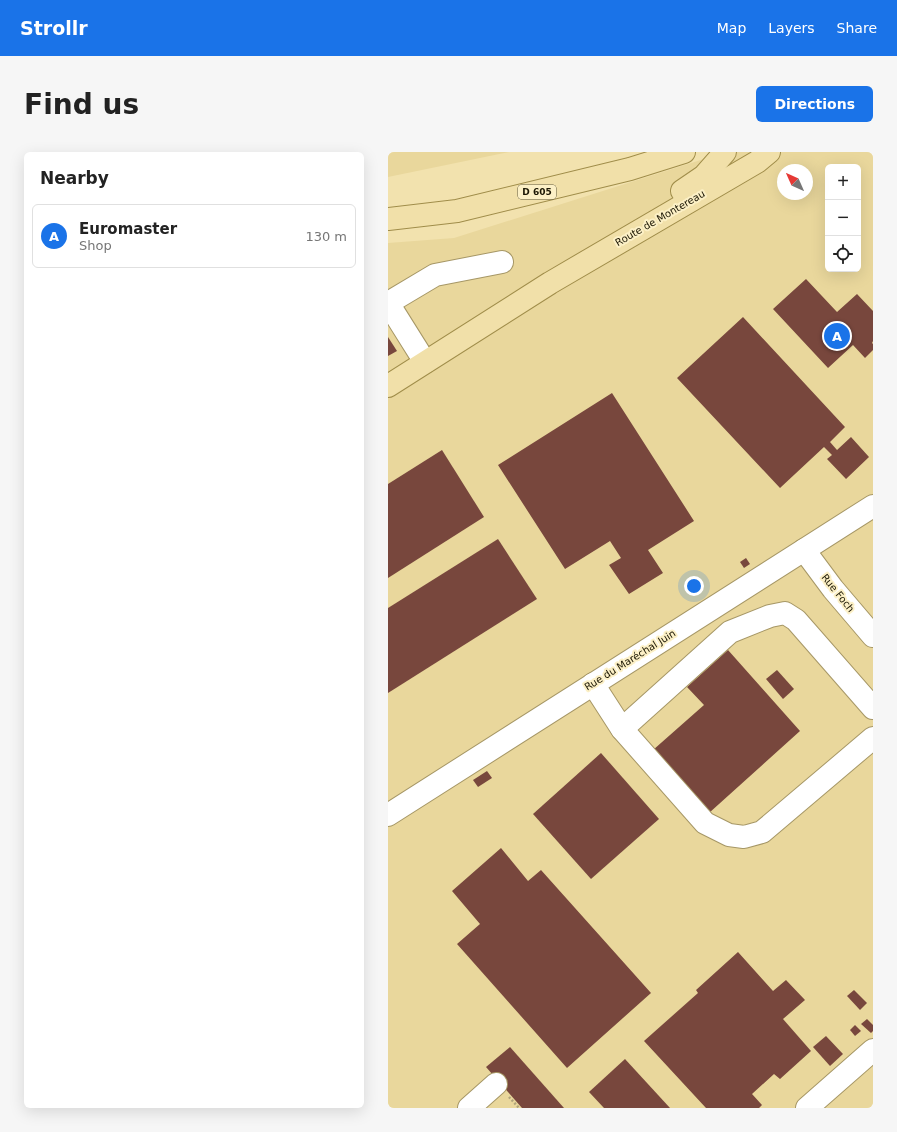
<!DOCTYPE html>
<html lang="en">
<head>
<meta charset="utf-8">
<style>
  :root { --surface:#fff; --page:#f6f6f6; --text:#222; --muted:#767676; --line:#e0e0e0; --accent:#1a73e8 }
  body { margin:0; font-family:"DejaVu Sans",sans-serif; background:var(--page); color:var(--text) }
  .controls { position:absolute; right:12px; top:12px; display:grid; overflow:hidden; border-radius:6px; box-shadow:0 4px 16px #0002 }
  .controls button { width:36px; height:36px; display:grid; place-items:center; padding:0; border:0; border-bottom:1px solid var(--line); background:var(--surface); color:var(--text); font:20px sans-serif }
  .compass { position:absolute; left:389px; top:12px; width:36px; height:36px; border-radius:50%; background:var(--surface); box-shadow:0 4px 16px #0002; rotate:315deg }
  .you { position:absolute; left:306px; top:434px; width:14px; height:14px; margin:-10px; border:3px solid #fff; border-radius:50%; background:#1a73e8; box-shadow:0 0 0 6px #1a73e833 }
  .badge { display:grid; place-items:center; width:26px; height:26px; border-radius:50%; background:var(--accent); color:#fff; font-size:13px; font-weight:700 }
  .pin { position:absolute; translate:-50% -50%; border:2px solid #fff; box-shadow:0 1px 4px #0006 }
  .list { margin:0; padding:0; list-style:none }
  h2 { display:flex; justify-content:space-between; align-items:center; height:52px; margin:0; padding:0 16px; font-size:17px }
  h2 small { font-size:13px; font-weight:400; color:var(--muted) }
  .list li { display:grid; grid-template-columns:26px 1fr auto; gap:12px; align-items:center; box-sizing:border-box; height:64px; margin:0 8px 8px; padding:0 8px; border:1px solid var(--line); border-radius:6px }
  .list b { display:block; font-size:15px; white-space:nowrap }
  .list p { margin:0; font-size:13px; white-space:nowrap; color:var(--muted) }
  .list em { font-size:13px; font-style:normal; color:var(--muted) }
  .icon { flex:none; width:22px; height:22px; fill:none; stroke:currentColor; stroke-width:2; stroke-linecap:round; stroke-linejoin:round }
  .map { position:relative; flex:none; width:485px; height:956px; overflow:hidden; border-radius:6px }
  header { display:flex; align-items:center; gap:24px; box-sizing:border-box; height:56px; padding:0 20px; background:var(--accent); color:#fff }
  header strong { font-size:19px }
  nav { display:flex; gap:22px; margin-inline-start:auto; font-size:14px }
  .intro { display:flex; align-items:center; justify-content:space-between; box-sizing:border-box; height:96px; padding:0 24px }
  h1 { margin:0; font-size:28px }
  .button { padding:10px 18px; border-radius:6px; background:var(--accent); color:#fff; font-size:14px; font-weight:700 }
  main { display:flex; gap:24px; padding:0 24px }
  aside { flex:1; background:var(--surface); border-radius:6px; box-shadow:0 4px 16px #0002 }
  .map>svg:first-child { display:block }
</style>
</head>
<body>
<header>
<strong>Strollr</strong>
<nav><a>Map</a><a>Layers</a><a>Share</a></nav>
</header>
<div class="intro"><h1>Find us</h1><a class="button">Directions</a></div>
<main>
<aside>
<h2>Nearby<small></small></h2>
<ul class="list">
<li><span class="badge">A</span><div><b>Euromaster</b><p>Shop</p></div><em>130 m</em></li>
</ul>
</aside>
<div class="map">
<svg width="485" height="956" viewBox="0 0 485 956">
  <rect width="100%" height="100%" fill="#f2e2ae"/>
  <g fill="#e9d79c" fill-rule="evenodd">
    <path d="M0 0H121L0 25Z"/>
    <path d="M331 0H485V956H0V91L66 86 319 6ZM440 15H470V117H440ZM395 18H419V42H395Z"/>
  </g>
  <g fill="#78473d">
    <path d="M418 127 449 160 469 142 485 159V189L484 191 485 192V198L477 206 465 193 440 216 385 157Z"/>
    <path d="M355 165 457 275 442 290 449 298 463 285 481 305 458 327 439 307 444 303 436 295 392 336 289 226Z"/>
    <path d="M0 185 9 199 0 204Z"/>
    <path d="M224 241 306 369 260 398 275 421 241 442 221 413 233 406 222 389 177 417 110 313Z"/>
    <path d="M54 298 96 365 0 426V332Z"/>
    <path d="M110 387 149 447 0 541V456Z"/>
    <path d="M358 406 362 412 356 416 352 410Z"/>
    <path d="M340 498 412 579 321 661 265 598 316 553 299 535Z"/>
    <path d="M389 518 406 537 395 547 378 527Z"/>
    <path d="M213 601 271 667 203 727 145 662Z"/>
    <path d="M99 619 104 626 90 635 85 628Z"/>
    <path d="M113 696 140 729 153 718 263 841 179 916 69 792 92 772 64 739Z"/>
    <path d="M350 800 385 839 398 828 417 848 395 867 423 899 392 927 386 922 364 942 374 953 371 956H318L256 889 310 841 308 838Z"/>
    <path d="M466 838 479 851 472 858 459 844Z"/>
    <path d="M479 867 485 873V879L483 881 473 872Z"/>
    <path d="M467 873 473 879 467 884 462 878Z"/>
    <path d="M438 884 455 902 442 914 425 895Z"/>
    <path d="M122 895 176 956H134L98 915Z"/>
    <path d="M237 907 282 956H216L201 940Z"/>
  </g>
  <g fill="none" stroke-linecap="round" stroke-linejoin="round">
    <g stroke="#a69766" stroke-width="24">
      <g id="minor">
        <path d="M0 151 47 123 114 110"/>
        <path d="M0 151 37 210"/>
        <path d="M416 398 445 437 485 484"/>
        <path d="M205 532 234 577 317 671 341 683 356 685 374 680 485 586"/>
        <path d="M234 577 342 480 382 464 397 461 408 468 485 556"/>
        <path d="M0 663 485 354"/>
        <path d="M81 956 108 932"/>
        <path d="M419 956 485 898"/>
      </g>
    </g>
    <g stroke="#a08d4a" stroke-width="24">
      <g id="major">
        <path d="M294 39 316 24 337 0"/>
        <path d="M0 67 69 59 242 17 296 0"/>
        <path d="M0 234 162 131 369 10 381 0"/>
      </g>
    </g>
    <path stroke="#b0a47a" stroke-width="2.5" stroke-dasharray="2 2" stroke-linecap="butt" d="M121 945 131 956"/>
    <use href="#minor" stroke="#fff" stroke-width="22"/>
    <use href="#major" stroke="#f1e0a9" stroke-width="22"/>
  </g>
  <g text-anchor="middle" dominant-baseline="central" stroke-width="4" stroke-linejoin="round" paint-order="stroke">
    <rect fill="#fcf0c6" stroke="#5f583e" stroke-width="1" x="130" y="33" width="38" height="14" rx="3"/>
    <g font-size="9" font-weight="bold" fill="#1c1704">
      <text x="149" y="40">D 605</text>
    </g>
    <g font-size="10" fill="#1c1704" stroke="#fcf0c6">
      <text transform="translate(272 66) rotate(-30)">Route de Montereau</text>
      <text transform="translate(450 441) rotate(51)">Rue Foch</text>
      <text transform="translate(242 508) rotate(-32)">Rue du Maréchal Juin</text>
    </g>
  </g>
</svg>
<div class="controls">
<button>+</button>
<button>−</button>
<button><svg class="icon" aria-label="locate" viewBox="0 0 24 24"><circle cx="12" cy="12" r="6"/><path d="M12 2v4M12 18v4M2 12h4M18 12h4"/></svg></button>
</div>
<svg class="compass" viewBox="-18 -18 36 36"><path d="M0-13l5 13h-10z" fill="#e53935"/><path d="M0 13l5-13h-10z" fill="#767676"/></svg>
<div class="you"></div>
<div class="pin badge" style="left:449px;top:184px">A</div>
</div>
</main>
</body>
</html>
